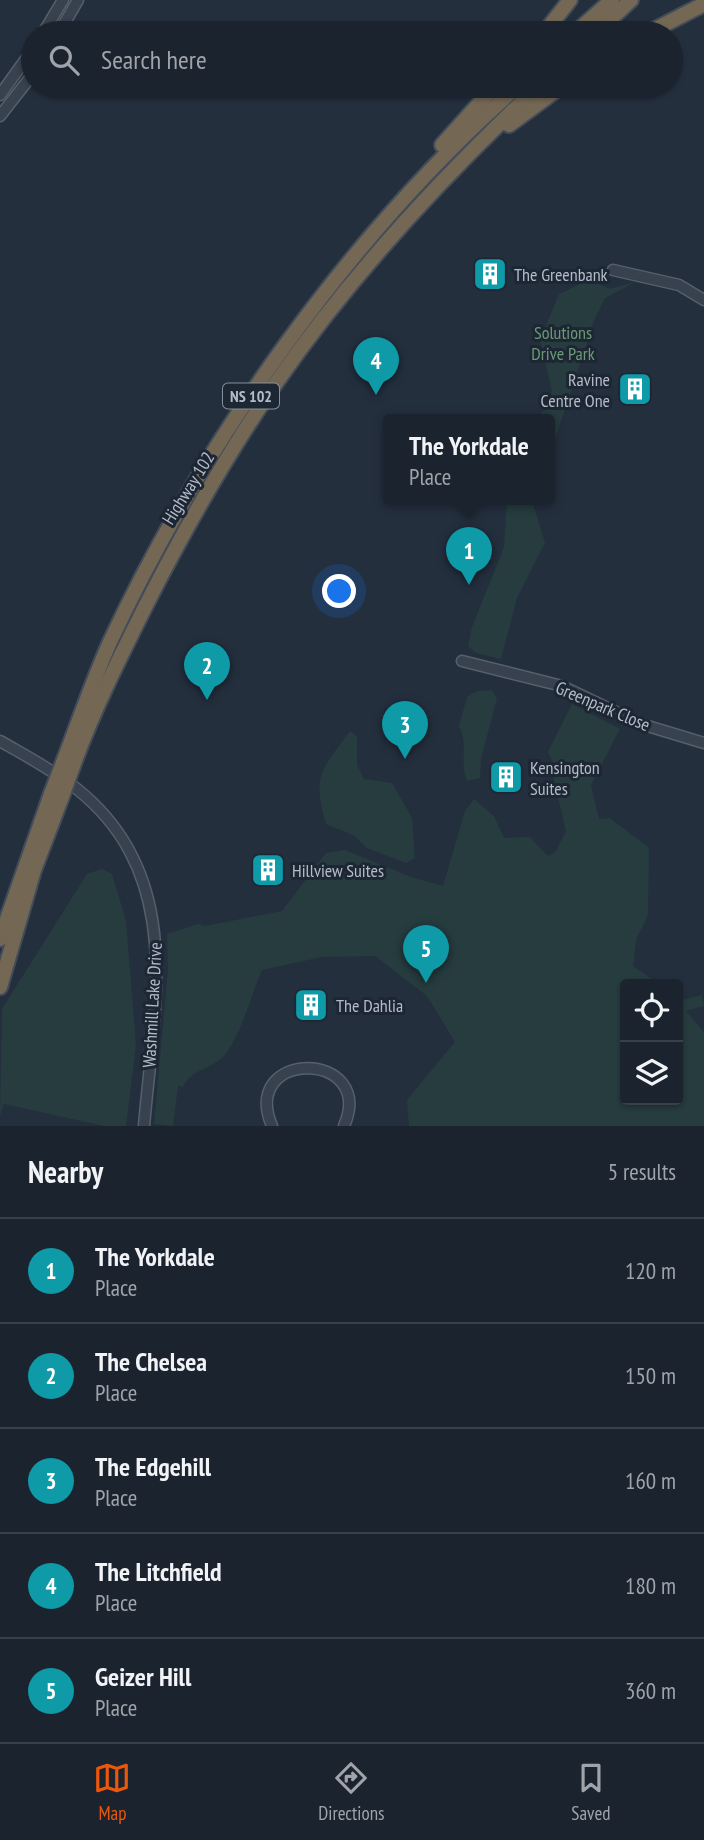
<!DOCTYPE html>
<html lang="en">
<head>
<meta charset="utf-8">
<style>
  :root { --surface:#1b232e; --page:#282f3a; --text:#f1f3f6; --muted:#a0a4aa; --line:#39404a; --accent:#ea580c }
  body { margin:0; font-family:"PT Sans Narrow",sans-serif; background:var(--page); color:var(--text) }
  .controls { position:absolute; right:21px; bottom:21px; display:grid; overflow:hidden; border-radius:7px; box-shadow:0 2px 5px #0004 }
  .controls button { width:63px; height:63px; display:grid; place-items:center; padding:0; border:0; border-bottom:2px solid var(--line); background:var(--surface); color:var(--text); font:35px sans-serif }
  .you { position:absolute; left:340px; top:592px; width:24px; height:24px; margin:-18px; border:5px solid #fff; border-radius:50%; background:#1a73e8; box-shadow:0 0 0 10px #1a73e833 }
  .badge { display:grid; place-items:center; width:46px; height:46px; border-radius:50%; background:var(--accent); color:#fff; font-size:23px; font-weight:700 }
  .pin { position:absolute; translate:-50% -58px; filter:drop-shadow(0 2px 4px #0008) }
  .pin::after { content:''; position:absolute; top:37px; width:24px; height:21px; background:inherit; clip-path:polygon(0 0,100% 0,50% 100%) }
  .popup { position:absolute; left:383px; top:414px; width:172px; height:91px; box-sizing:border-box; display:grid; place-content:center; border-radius:7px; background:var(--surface); filter:drop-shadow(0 2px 5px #0005); font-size:23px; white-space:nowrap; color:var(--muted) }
  .popup b { font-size:26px; color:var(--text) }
  .popup::after { content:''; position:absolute; left:50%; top:100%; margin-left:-14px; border:14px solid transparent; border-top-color:var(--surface) }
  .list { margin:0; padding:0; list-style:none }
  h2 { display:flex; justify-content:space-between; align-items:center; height:91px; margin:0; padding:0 28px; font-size:30px }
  h2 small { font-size:23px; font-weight:400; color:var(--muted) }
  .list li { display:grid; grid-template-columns:46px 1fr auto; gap:21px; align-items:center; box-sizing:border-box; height:105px; padding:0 28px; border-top:2px solid var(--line) }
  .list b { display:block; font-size:26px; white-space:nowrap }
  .list p { margin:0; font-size:23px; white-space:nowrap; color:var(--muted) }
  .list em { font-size:23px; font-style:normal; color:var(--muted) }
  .icon { flex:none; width:38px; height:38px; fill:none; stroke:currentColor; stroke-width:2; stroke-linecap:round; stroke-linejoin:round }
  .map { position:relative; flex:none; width:704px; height:1126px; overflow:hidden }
  .search { position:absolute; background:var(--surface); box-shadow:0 2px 5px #0004; left:21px; right:21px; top:21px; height:77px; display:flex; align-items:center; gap:18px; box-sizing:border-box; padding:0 24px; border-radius:38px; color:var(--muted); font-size:26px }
  .sheet { height:616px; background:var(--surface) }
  nav { display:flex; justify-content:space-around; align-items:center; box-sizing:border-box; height:98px; border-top:2px solid var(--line); background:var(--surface); font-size:19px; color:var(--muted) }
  nav a { display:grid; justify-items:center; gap:4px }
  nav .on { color:var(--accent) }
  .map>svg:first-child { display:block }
</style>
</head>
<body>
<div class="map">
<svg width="704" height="1126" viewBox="0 0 704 1126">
  <rect width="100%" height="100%" fill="#242f3e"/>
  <g fill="#263c3f">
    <path d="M595 277 600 285 610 289 635 282 605 298 595 318 550 455V419H539L552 391 540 340 559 294Z"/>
    <path d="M507 499H535L533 504 545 543 517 598 501 659 476 653 468 646 472 627 504 547Z"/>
    <path d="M492 690 497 699 481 758 480 778 467 781C459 763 469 743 459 726L467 697 478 691Z"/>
    <path d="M572 704 620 729 591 785 599 819 610 818 649 848 648 915 636 940 633 966 659 984H625V1100H678V998L682 1000 702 995 704 1006 686 1011 704 1032V1126H409L407 1100 455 1042 427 996 375 956 322 957 262 970C251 995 243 1028 228 1051 215 1070 192 1067 183 1087L178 1086 173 1126 154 1124 168 969 167 934 198 924 205 926 282 911 326 853 345 850 411 877 443 886 465 811 474 799 494 816 504 838 530 837 548 856 556 851 566 831 554 781 555 767 548 752Z"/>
    <path d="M350 731 357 737V765L364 779 392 783 412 818 415 858 406 863 367 848 355 836 326 824C312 774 321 771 350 731Z"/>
    <path d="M102 869 112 874 126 921 136 1045 126 1126H104L4 1104 0 1116 2 1009 87 874Z"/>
  </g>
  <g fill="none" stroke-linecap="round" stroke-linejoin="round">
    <g stroke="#565f6c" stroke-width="13">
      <g id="minor">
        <path d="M43 33 63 0"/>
        <path d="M59 33 78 0"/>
        <path d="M0 95 33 49"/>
        <path d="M0 116 33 74"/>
        <path d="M613 270 679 285 704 300"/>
        <path d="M462 661 562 686 641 724 704 743"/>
        <path d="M0 741C26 756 53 770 77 789 186 876 154 1006 144 1126"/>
        <path d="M272 1126C239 1048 377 1050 344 1126"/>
      </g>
    </g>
    <g stroke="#434c59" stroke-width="18">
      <g id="highway">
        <path d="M544 33 570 0"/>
        <path d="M575 33 612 0"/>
        <path d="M596 33 631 0"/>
        <path d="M648 33 704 4"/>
        <path d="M509 125 562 86"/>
        <path d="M442 145 495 86"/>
        <path d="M64 760C79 721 93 680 110 642 205 439 350 234 518 86"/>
        <path d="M73 766C93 711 119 659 145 607 184 530 227 454 276 383 350 276 445 174 539 86"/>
        <path d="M0 939 51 794"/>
        <path d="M0 987 34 870 61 799"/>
      </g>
    </g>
    <use href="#minor" stroke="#38414e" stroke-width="10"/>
    <use href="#highway" stroke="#746855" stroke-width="14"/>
    <g stroke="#434c59" stroke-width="18" stroke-linecap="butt">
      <g id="highway-bridge">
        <path d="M51 794 64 760"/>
        <path d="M61 799 73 766"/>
      </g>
    </g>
    <use href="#highway-bridge" stroke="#746855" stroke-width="14"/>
  </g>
  <defs>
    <g id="building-square" transform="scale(1.75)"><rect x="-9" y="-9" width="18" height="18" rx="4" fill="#0f9aa8" stroke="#1d2633"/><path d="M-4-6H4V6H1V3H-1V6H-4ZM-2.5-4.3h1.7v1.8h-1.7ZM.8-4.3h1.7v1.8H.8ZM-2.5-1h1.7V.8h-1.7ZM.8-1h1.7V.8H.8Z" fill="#fff"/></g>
  </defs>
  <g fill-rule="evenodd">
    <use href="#building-square" x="490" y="274"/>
    <use href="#building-square" x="635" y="389"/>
    <use href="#building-square" x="506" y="777"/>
    <use href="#building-square" x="268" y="870"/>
    <use href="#building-square" x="311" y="1005"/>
  </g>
  <g text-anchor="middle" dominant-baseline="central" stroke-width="6" stroke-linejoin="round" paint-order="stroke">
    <rect fill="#1d2633" stroke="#878f9c" stroke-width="2" x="223" y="383.5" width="56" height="25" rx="5"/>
    <g font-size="16" font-weight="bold" fill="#b4bcc9">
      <text x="251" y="396">NS 102</text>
    </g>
    <g font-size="18" fill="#b4bcc9" stroke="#1d2633" text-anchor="start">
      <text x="514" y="274">The Greenbank</text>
      <text x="610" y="379" text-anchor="end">Ravine<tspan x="610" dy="21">Centre One</tspan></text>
      <text x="530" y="767">Kensington<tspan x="530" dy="21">Suites</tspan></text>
      <text x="292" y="870">Hillview Suites</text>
      <text x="336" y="1005">The Dahlia</text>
    </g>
    <g font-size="18" fill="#6b9a76" stroke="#1d2633">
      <text x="563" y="332">Solutions<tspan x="563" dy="21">Drive Park</tspan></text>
    </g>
    <g font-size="18" fill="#b4bcc9" stroke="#1d2633">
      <text transform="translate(188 488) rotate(-58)">Highway 102</text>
      <text transform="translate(603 706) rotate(23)">Greenpark Close</text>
      <text transform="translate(152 1005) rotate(-87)">Washmill Lake Drive</text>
    </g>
  </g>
</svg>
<div class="controls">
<button><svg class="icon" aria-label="locate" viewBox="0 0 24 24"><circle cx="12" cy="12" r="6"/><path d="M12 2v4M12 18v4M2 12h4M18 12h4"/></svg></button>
<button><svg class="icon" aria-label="layers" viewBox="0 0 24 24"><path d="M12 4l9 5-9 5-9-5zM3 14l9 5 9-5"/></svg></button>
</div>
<div class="you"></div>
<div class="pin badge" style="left:469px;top:585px;background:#0f9aa8">1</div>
<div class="popup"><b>The Yorkdale</b>Place</div>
<div class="pin badge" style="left:207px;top:700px;background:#0f9aa8">2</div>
<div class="pin badge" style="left:405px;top:759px;background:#0f9aa8">3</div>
<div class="pin badge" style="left:376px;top:395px;background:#0f9aa8">4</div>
<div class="pin badge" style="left:426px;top:983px;background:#0f9aa8">5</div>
<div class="search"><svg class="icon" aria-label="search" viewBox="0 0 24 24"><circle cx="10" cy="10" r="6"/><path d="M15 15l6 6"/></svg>Search here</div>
</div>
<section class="sheet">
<h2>Nearby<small>5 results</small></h2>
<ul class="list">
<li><span class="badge" style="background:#0f9aa8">1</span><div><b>The Yorkdale</b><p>Place</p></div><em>120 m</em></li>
<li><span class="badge" style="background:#0f9aa8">2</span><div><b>The Chelsea</b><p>Place</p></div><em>150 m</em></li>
<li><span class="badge" style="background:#0f9aa8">3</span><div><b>The Edgehill</b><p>Place</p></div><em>160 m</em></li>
<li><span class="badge" style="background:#0f9aa8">4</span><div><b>The Litchfield</b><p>Place</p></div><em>180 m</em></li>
<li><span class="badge" style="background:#0f9aa8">5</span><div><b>Geizer Hill</b><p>Place</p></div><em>360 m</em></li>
</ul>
</section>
<nav>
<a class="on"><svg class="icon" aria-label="map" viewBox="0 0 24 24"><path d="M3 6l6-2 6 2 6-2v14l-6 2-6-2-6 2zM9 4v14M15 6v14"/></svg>Map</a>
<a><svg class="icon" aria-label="directions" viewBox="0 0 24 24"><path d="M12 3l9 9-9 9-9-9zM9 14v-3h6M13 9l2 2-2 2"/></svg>Directions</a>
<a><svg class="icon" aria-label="saved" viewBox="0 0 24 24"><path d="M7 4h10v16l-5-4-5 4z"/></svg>Saved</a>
</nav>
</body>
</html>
